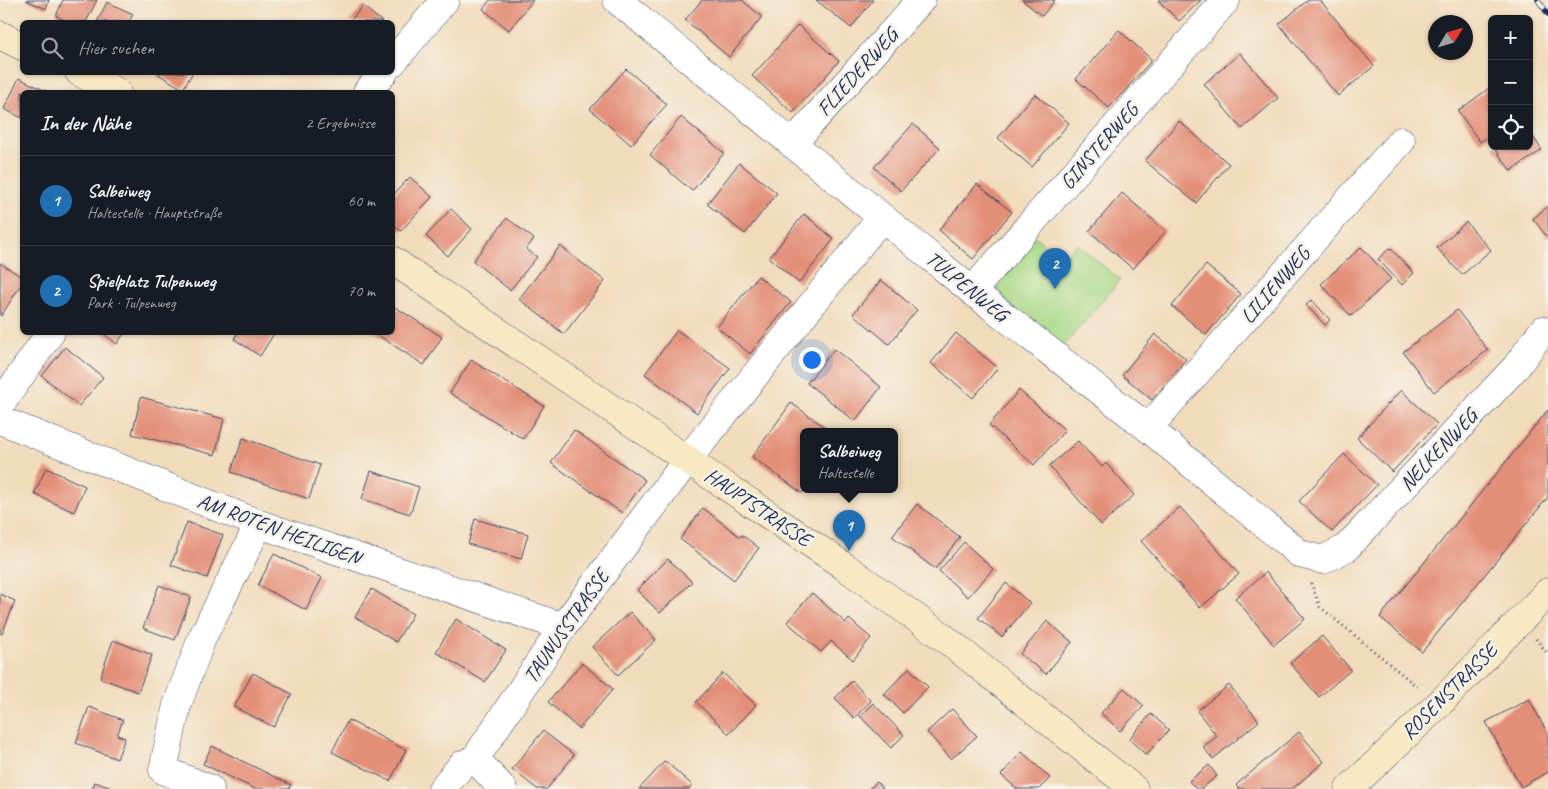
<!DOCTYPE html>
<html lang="de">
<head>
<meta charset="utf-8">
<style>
  :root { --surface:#171b24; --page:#242831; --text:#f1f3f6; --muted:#9ea1a6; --line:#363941; --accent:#1f6fb2 }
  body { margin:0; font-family:Caveat,sans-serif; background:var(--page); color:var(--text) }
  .controls { position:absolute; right:15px; top:15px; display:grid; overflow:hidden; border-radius:8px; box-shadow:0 1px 4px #0004 }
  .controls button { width:45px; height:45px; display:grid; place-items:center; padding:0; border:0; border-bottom:1px solid var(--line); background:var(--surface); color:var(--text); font:25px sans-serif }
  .compass { position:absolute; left:1428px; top:15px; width:45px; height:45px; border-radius:50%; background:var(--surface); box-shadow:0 1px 4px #0004; rotate:52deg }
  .you { position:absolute; left:811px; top:359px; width:18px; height:18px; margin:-12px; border:4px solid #fff; border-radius:50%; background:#1a73e8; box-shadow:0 0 0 8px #1a73e833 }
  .badge { display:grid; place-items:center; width:32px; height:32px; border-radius:50%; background:var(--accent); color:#fff; font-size:16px; font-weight:700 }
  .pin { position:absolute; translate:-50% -41px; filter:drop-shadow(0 1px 2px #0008) }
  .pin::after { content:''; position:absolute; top:26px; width:18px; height:15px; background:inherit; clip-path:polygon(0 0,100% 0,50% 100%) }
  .popup { position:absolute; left:800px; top:428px; width:98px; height:65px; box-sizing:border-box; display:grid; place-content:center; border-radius:8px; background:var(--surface); filter:drop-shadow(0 1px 4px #0005); font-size:16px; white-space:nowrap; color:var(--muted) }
  .popup b { font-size:19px; color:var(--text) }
  .popup::after { content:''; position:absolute; left:50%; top:100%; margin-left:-10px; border:10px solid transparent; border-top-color:var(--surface) }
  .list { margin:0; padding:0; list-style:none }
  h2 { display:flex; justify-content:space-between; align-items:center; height:65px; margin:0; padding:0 20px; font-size:21px }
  h2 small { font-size:16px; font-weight:400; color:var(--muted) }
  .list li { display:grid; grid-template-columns:32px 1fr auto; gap:15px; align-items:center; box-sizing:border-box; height:90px; padding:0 20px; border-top:1px solid var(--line) }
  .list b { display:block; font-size:19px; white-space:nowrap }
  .list p { margin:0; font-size:16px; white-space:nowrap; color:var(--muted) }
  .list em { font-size:16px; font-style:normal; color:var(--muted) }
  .icon { flex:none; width:28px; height:28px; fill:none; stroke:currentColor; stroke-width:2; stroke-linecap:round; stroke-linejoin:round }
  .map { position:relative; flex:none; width:1548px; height:789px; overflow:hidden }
  .search { position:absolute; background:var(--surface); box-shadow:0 1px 4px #0004; left:20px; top:20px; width:375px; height:55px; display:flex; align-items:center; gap:12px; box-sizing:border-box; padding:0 18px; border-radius:8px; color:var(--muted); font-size:19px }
  .panel { position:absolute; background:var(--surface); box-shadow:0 1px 4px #0004; left:20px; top:90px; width:375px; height:245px; border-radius:8px }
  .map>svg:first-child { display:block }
</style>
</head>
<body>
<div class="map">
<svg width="1548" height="789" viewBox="0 0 1548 789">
  <rect width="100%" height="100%" fill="#f7f3e8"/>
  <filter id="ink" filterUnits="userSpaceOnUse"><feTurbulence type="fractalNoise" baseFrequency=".02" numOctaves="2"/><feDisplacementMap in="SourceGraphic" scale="10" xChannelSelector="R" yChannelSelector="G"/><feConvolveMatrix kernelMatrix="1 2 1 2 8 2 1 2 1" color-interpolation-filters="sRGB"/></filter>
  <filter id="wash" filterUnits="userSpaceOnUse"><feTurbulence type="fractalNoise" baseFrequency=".0096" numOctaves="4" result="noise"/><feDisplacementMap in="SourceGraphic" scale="20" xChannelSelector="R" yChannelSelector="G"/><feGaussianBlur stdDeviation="1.12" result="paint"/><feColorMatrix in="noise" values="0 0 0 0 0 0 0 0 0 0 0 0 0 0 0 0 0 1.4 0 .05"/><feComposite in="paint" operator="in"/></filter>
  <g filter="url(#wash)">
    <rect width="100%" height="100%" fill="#f2dbbb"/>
    <path fill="#a9da88" stroke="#628473" d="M1035 236 1061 259 1077 244 1120 280 1061 349 998 294V283Z"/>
    <g id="blocks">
      <g fill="#e38e77">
        <path d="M26 0H49L46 9Z"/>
        <path d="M63 0H97L86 22H69L56 16Z"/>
        <path d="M490 0H533L509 30 483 9Z"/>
        <path d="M702 0H742L762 17 729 57 685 20Z"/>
        <path d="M816 0H873L851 28Z"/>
        <path d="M1022 0H1055L1042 16Z"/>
        <path d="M1158 0H1201L1179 21Z"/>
        <path d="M1308 0H1320L1374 66 1338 96 1279 24Z"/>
        <path d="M107 2 133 14 129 22H97Z"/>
        <path d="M363 6 382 22H349Z"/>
        <path d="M798 25 839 61 793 113 752 76Z"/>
        <path d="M1119 30 1152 60 1109 108 1076 79Z"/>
        <path d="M1240 53 1278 98 1242 129 1204 84Z"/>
        <path d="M626 69 667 104 631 145 590 109Z"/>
        <path d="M159 72H193L183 89 158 74Z"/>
        <path d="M19 78 48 92H22V118L4 109Z"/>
        <path d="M1492 86V134L1480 142 1458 111Z"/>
        <path d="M1035 94 1069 123 1032 167 998 138Z"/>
        <path d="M681 117 724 153 692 191 650 155Z"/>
        <path d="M1179 121 1229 164 1196 203 1145 161Z"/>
        <path d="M913 124 940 148 901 191 874 167Z"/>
        <path d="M1529 131 1542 150 1511 171 1493 146H1529Z"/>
        <path d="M739 163 777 193 745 234 707 204Z"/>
        <path d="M410 177 432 197 401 231 392 223V196Z"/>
        <path d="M977 184 1012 212 973 259 939 230Z"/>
        <path d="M1122 193 1166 231 1133 269 1089 231Z"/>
        <path d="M1548 206V238L1533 219Z"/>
        <path d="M451 209 472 229 448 256 426 236Z"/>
        <path d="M804 214 834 239 799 283 769 258Z"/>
        <path d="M507 218 534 239 526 249 537 257 510 290 473 261Z"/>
        <path d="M1466 222 1491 250 1462 275 1437 248Z"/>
        <path d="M560 246 605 281 564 334 519 299Z"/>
        <path d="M1361 247 1391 279 1351 316 1321 284Z"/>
        <path d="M1390 248 1414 273 1402 285 1378 259Z"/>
        <path d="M0 263 22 277V283L1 316 0 315Z"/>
        <path d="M1206 265 1241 294 1206 335 1172 306Z"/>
        <path d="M758 276 791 302 750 354 717 327Z"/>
        <path d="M881 280 917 310 889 344 853 314Z"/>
        <path d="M1312 300 1330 320 1325 325 1306 305Z"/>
        <path d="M392 305 442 337 424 365 373 332H392Z"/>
        <path d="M1457 310 1488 350 1434 392 1403 352Z"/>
        <path d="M677 330 730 368 697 413 645 374Z"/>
        <path d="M101 332H125L117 344Z"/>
        <path d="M238 332H275L260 356 234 339Z"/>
        <path d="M956 333 998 368 973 398 931 363Z"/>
        <path d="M1155 334 1186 359 1152 400 1122 375Z"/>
        <path d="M65 347 103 377 79 406 42 376Z"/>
        <path d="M834 349 881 387 855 421 807 383Z"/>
        <path d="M471 360 544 406 523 439 450 393Z"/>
        <path d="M1019 390 1065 430 1034 465 989 425Z"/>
        <path d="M1401 390 1437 424 1392 472 1357 438Z"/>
        <path d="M141 397 224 419 215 455 132 434Z"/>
        <path d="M791 403 832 432H804L805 490 802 493 752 457Z"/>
        <path d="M1548 410V497L1422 652 1380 617Z"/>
        <path d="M574 430 645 480 622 513 551 463Z"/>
        <path d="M243 438 320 465 309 499 231 472Z"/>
        <path d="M1078 441 1102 467 1106 463 1134 495 1101 525 1049 466Z"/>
        <path d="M1344 454 1377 485 1332 532 1299 501Z"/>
        <path d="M46 468 85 486 74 512 34 494Z"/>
        <path d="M371 471 419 487 410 514 362 499Z"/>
        <path d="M917 504 960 537 935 569 892 536Z"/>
        <path d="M1180 507 1239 574 1200 608 1141 541Z"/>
        <path d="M703 508 740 537 742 535 759 548 734 580 680 539Z"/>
        <path d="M475 519 528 534 521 559 468 544Z"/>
        <path d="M187 522 223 535 207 578 171 565Z"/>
        <path d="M964 542 993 569 968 597 939 571Z"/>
        <path d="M274 554 322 578 306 610 258 585Z"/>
        <path d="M668 559 692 582 660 613 637 590Z"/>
        <path d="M1266 572 1305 619 1274 645 1235 598Z"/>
        <path d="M1006 583 1030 603 1002 637 978 618Z"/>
        <path d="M159 585 191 597 175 640 143 628Z"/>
        <path d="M372 589 413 614 396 642 355 617Z"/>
        <path d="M812 593 846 623 849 619 871 638 853 660 831 641 821 652 787 622Z"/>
        <path d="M0 594 15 601 2 634 0 633Z"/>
        <path d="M630 612 656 640 618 675 592 647Z"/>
        <path d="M456 619 506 650 485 682 436 652Z"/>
        <path d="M1047 621 1072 642 1046 674 1020 654Z"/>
        <path d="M1322 636 1351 670 1319 697 1290 663Z"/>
        <path d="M113 640 152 655 138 692 100 678Z"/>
        <path d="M582 663 613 689 579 729 548 702Z"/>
        <path d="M909 668 928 687 903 713 884 694Z"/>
        <path d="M253 673 292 694 274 727 234 707Z"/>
        <path d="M723 673 756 705 729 734 696 702Z"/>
        <path d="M852 681 871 701 854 718 835 698Z"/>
        <path d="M1229 685 1259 721 1213 759 1203 747 1217 736 1197 711Z"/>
        <path d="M1124 688 1144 706 1120 731 1101 713Z"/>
        <path d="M1529 699 1548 734V772L1521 787 1486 722Z"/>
        <path d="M873 703 904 735 891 748 860 716Z"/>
        <path d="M89 707 123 720 117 735 125 738 117 759 76 743Z"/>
        <path d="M952 709 977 736 951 759 927 732Z"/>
        <path d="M1151 714 1169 730 1146 755 1129 739Z"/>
        <path d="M348 720 406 750 390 781 332 752Z"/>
        <path d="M543 731 574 755 547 789H537L512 769Z"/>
        <path d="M1299 732 1324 762 1292 789H1239L1236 785Z"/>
        <path d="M212 746 291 785 289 789H255L203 764Z"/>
        <path d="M1022 752 1050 778 1039 789H1017L1001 775Z"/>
        <path d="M665 761 692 785 689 789H639Z"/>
        <path d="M1209 765 1217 776 1201 789H1196L1189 781Z"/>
        <path d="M95 782 114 789H92Z"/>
        <path d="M877 782 883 789H869Z"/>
      </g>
    </g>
  </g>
  <g filter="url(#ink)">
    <use href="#blocks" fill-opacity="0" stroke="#3b496c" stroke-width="1"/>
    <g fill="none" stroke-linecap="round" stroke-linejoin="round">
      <g stroke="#3b496c" stroke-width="29">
        <g id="street">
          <path d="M617 0 972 291 1148 428 1300 554 1323 560 1346 548 1516 367 1543 330"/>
          <path d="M392 63 445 0"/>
          <path d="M367 92 384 72"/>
          <path d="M792 144 921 0"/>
          <path d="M972 291 1226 0"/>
          <path d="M0 405 51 332"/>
          <path d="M0 420 259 524 563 627"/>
          <path d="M1148 428 1401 141"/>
          <path d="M475 759 503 789"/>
          <path d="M210 789 163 770 177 705 202 638 259 524"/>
          <path d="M442 789 462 765 475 759 563 627 688 459 882 217"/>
        </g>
      </g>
      <g stroke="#3b496c" stroke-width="29">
        <g id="secondary">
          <path d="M0 35 22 46"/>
          <path d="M79 72 117 92"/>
          <path d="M392 260 844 566 943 637 1134 789"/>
          <path d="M1349 789 1439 704 1548 592"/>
        </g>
      </g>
      <g stroke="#3b496c" stroke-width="3" stroke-dasharray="1 4" stroke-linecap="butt">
        <path d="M1311 583 1320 607 1419 688"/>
        <path d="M1536 639 1548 654"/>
      </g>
      <use href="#street" stroke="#fff" stroke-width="28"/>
      <use href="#secondary" stroke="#f8e8c3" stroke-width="28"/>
      <g stroke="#1b2f5e" stroke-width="5.5">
        <path id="rail" d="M1538 0 1548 14"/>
      </g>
      <use href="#rail" stroke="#f7f3e8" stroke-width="4" stroke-dasharray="11" stroke-linecap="butt"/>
    </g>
  </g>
  <g text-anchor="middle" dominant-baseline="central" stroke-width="5" stroke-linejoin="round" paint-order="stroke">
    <g font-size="21" fill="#1b2f5e" stroke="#f7f3e8">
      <text transform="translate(857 72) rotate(-48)">FLIEDERWEG</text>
      <text transform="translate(1099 146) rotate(-49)">GINSTERWEG</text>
      <text transform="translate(1275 285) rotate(-49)">LILIENWEG</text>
      <text transform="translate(967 286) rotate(39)">TULPENWEG</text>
      <text transform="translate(1438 450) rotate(-47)">NELKENWEG</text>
      <text transform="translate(758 507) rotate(34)">HAUPTSTRASSE</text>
      <text transform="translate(279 529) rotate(20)">AM ROTEN HEILIGEN</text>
      <text transform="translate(566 626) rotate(-55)">TAUNUSSTRASSE</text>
      <text transform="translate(1449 691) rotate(-45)">ROSENSTRASSE</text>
    </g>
  </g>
</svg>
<div class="controls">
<button>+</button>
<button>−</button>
<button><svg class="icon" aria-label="locate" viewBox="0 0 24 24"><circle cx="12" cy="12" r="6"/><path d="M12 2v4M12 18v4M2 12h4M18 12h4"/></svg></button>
</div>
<svg class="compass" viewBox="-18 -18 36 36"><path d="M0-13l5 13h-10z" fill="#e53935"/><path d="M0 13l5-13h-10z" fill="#9ea1a6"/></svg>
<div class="you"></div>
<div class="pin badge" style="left:849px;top:551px">1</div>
<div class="popup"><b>Salbeiweg</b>Haltestelle</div>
<div class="pin badge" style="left:1055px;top:289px">2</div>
<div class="search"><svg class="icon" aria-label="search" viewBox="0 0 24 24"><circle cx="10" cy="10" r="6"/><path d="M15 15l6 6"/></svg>Hier suchen</div>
<section class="panel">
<h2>In der Nähe<small>2 Ergebnisse</small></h2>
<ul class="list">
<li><span class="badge">1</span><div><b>Salbeiweg</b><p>Haltestelle · Hauptstraße</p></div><em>60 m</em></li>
<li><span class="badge">2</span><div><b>Spielplatz Tulpenweg</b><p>Park · Tulpenweg</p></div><em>70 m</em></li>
</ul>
</section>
</div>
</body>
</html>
